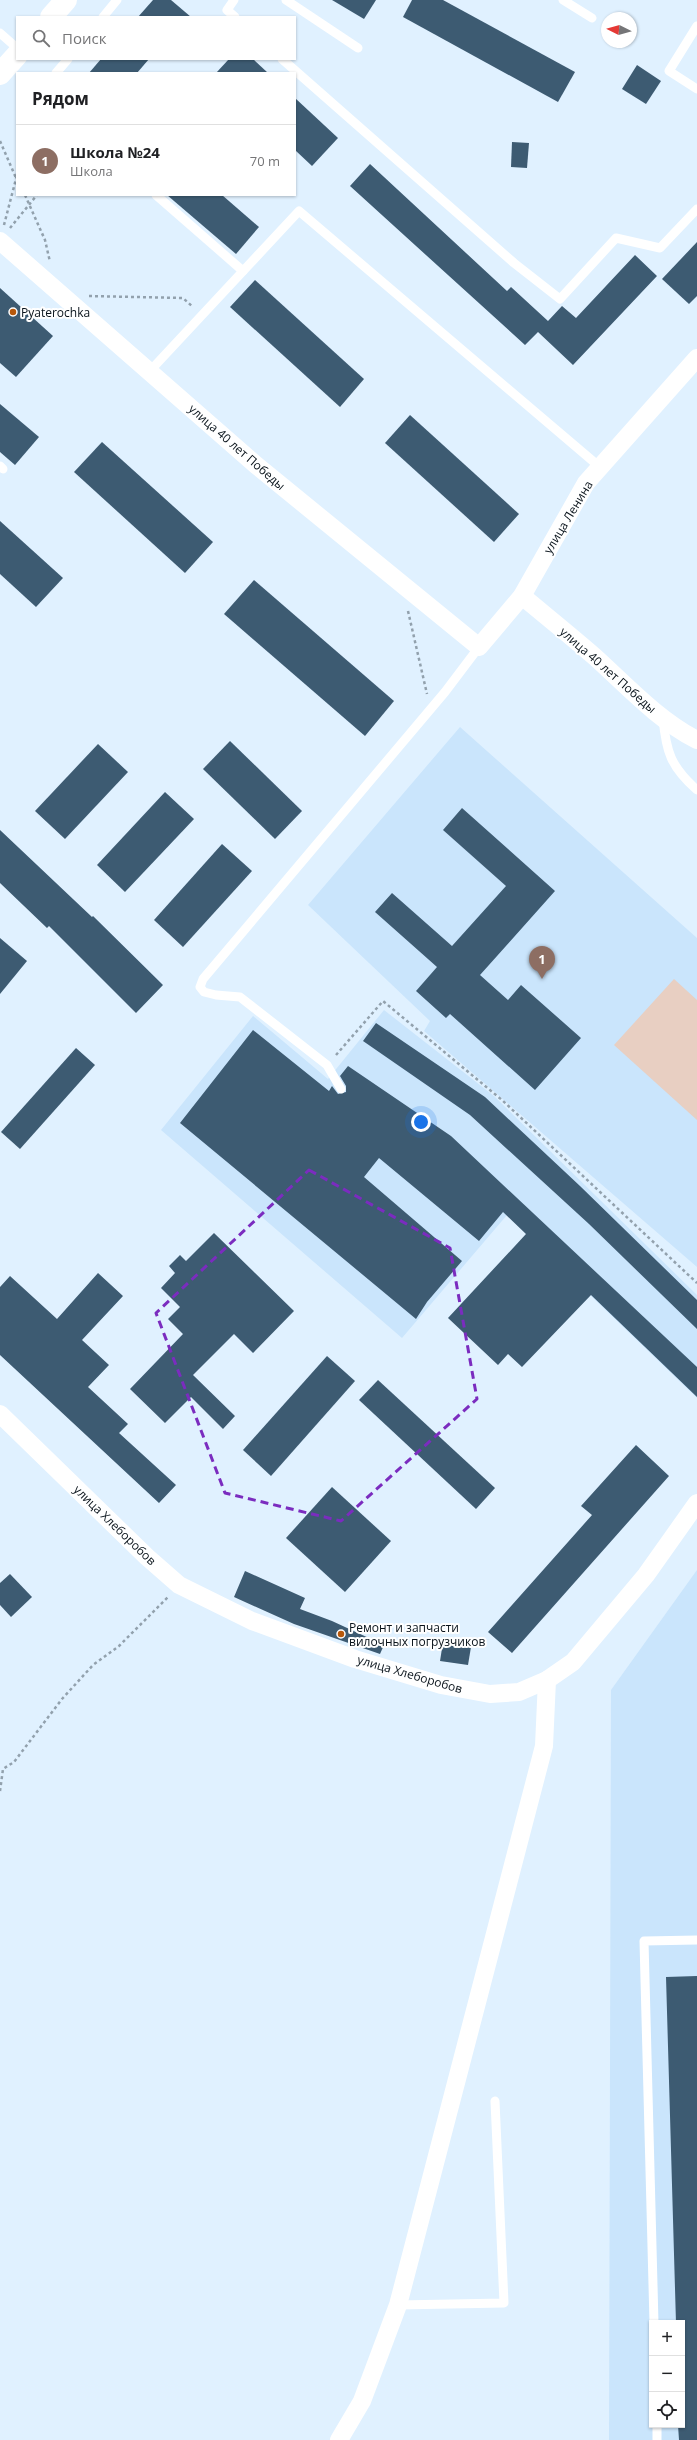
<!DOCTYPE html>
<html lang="ru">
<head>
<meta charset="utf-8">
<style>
  :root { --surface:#fff; --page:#f6f6f6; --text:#202124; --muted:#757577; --line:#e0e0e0; --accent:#b7580b }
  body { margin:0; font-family:"Open Sans",sans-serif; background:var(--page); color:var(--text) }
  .controls { position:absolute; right:12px; bottom:12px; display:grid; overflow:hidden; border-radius:0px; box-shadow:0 1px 3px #0004 }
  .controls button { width:36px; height:36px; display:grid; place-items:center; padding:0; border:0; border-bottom:1px solid var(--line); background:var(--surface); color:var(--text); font:20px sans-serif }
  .compass { position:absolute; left:601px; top:12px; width:36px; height:36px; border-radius:50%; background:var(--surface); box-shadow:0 1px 3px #0004; rotate:275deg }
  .you { position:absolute; left:421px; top:1122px; width:14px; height:14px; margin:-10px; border:3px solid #fff; border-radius:50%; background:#1a73e8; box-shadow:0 0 0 6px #1a73e833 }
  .badge { display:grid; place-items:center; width:26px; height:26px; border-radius:50%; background:var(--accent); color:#fff; font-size:13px; font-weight:700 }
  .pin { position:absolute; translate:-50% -33px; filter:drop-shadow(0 1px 2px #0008) }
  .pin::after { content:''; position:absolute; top:21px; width:14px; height:12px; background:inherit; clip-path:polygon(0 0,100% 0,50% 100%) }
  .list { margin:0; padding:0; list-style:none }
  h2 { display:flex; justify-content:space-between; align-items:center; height:52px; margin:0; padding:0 16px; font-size:17px }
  h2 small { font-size:13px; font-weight:400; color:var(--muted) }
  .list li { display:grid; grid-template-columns:26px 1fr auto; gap:12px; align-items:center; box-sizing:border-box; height:72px; padding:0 16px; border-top:1px solid var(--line) }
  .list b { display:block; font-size:15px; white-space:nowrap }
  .list p { margin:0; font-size:13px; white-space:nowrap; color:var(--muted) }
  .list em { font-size:13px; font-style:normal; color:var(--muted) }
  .icon { flex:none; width:22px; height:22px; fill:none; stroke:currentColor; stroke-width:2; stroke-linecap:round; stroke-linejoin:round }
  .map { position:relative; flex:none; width:697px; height:2440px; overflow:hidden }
  .search { position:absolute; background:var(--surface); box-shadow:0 1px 3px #0004; left:16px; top:16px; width:280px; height:44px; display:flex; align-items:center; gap:10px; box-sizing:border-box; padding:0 14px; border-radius:0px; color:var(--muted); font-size:15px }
  .panel { position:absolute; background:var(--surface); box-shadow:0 1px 3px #0004; left:16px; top:72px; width:280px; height:124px; border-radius:0px }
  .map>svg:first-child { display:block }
</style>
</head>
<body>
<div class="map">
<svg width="697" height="2440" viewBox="0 0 697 2440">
  <rect width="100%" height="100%" fill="#e0f1ff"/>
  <g fill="#cae5fc" fill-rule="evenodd">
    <path d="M460 727 697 938V1267L424 1031 430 1021 308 905Z"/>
    <path d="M384 1010 494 1096 697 1295V1398L507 1215 402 1338 161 1130 253 1016 328 1079Z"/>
    <path d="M697 1570V2440H609L611 1690ZM652 2323H682V2425H652Z"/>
  </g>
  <path fill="#e8cfc2" d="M674 979 697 1000V1120L614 1045Z"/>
  <g fill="#3d5b72">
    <path d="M153 0H171L191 17H138Z"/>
    <path d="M332 0H376L364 19Z"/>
    <path d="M412 0H443L575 72 558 102 403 17Z"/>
    <path d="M101 59H149L137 73H89Z"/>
    <path d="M229 59H253L268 73H216Z"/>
    <path d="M637 65 661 81 646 104 622 89Z"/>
    <path d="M295 98 338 138 312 166 295 150Z"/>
    <path d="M512 142 529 143 527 168 511 167Z"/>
    <path d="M370 164 507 291 511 287 548 321 562 306 576 318 635 255 657 276 573 365 538 332 525 345 350 186Z"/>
    <path d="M167 195H222L259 227 236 254Z"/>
    <path d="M697 242V296L689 304 662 279Z"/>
    <path d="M255 280 364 379 340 407 230 307Z"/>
    <path d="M0 288 53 336 16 377 0 363Z"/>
    <path d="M0 404 39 437 15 465 0 452Z"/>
    <path d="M410 415 519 514 494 542 385 443Z"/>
    <path d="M102 442 213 542 185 573 74 472Z"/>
    <path d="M0 521 63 578 36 607 0 574Z"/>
    <path d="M254 580 394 701 365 736 224 614Z"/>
    <path d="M230 741 302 811 275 839 203 769Z"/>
    <path d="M98 744 128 772 65 839 35 811Z"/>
    <path d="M165 792 194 819 125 892 97 865Z"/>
    <path d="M462 808 555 891 480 975 508 1000 521 985 581 1038 535 1090 450 1014 446 1018 416 991 437 967 375 912 392 893 452 946 506 886 443 830Z"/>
    <path d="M0 830 92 917 93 916 163 985 136 1013 49 926 47 928 0 883Z"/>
    <path d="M222 844 252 871 183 947 154 920Z"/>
    <path d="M0 938 27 961 0 994Z"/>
    <path d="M376 1023 485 1097 580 1186 697 1300V1329L589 1224 470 1115 363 1041Z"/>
    <path d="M253 1030 329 1091 332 1086 338 1094 346 1092V1086L340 1076 348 1066 451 1136 697 1367V1397L591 1295 522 1367 508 1354 498 1365 448 1318 526 1234 503 1212 479 1241 379 1158 364 1177 462 1261 427 1302 416 1319 180 1123Z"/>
    <path d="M76 1048 95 1065 20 1149 1 1132Z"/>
    <path d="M214 1233 294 1311 253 1353 234 1334 193 1375 235 1416 223 1429 191 1397 165 1423 130 1389 183 1334 168 1319 180 1307 161 1288 175 1273 169 1266 180 1255 186 1261Z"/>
    <path d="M98 1273 123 1296 82 1340 109 1365 88 1387 128 1424 119 1433 176 1485 159 1503 0 1355V1287L10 1276 57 1319Z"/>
    <path d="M327 1356 355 1381 271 1476 243 1450Z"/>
    <path d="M378 1380 495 1488 476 1509 359 1400Z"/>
    <path d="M636 1445 669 1476 512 1653 488 1632 592 1515 581 1506Z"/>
    <path d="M332 1487 391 1541 345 1592 286 1538Z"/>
    <path d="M245 1571 305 1598 300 1609 332 1621 384 1645 380 1654 294 1624 234 1597Z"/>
    <path d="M10 1574 32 1597 11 1617 0 1605V1583Z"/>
    <path d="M443 1642 471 1647 468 1665 440 1661Z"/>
    <path d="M697 1976V2440H679L678 2425H682V2323H676L666 1977Z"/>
  </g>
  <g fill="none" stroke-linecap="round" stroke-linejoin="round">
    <g stroke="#92a1ad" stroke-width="2.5" stroke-dasharray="3 3" stroke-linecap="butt">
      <path d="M0 141 16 178"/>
      <path d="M25 195 45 240 50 262"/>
      <path d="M4 225 17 175"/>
      <path d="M10 228 37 195"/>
      <path d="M89 296 183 298 193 307"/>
      <path d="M408 611 427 694"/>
      <path d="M336 1055 383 1001 502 1100 697 1283"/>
      <path d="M0 1791 3 1769 14 1762 62 1699 93 1665 119 1646 168 1597"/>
    </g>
    <g stroke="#fff" stroke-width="9">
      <path d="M234 0 227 10 235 17"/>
      <path d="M286 0 358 48"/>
      <path d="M563 0 592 18"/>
      <path d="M103 17 117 0"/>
      <path d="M697 26 669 71 697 89"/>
      <path d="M0 33 17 48"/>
      <path d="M282 59 514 263 560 299 616 238 660 248 697 209"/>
      <path d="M56 73 68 59"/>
      <path d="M156 195 243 271"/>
      <path d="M149 372 299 211 601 468"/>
      <path d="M0 466 3 469"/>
      <path d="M663 718C666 752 671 767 697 790"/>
      <path d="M341 1089 327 1065 240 997 216 995 204 992 200 987 203 979 445 692 479 647"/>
      <path d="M398 2305 504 2303 495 2101"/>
      <path d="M654 2323 644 1941 697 1940"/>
      <path d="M657 2425V2440"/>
    </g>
    <g stroke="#fff" stroke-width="18">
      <path d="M0 241 256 465 479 647 522 596 586 483 697 358"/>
      <path d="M522 596C546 616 571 636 595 657 627 686 658 720 697 740"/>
      <path d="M0 1414 147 1557 179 1585 252 1621 355 1659 441 1685 490 1694 519 1692 547 1680 573 1662 646 1575 697 1503"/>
      <path d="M339 2440 362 2401 398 2305 544 1746 547 1680"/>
    </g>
    <g stroke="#fff" stroke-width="22">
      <path d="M51 17 66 0"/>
      <path d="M0 74 17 55"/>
    </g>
  </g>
  <path fill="none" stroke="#7b2cbf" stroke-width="3" stroke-dasharray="8 5" stroke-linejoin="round" d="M309 1170 450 1248 477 1399 341 1521 225 1493 156 1313Z"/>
  <g fill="#b7580b" stroke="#fff" stroke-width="1.5">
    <circle cx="13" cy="312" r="4"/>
    <circle cx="341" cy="1634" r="4"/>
  </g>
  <g text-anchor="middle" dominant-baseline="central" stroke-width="4" stroke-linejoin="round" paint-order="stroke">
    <g font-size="12" fill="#08121a" stroke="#fff" text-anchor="start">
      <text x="21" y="312">Pyaterochka</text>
      <text x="349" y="1627">Ремонт и запчасти<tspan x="349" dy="14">вилочных погрузчиков</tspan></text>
    </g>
    <g font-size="12" fill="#08121a" stroke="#fff">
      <text transform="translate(237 447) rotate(41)">улица 40 лет Победы</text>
      <text transform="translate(568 517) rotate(-59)">улица Ленина</text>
      <text transform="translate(608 670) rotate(41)">улица 40 лет Победы</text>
      <text transform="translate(115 1525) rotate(44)">улица Хлеборобов</text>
      <text transform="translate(410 1674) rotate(16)">улица Хлеборобов</text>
    </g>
  </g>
</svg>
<div class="controls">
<button>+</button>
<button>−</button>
<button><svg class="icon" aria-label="locate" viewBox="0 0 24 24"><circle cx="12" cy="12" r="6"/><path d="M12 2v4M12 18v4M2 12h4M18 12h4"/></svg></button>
</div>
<svg class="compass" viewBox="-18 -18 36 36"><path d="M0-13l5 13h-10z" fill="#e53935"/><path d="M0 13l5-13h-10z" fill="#757577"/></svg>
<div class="you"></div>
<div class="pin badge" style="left:542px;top:979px;background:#8d6e63">1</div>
<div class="search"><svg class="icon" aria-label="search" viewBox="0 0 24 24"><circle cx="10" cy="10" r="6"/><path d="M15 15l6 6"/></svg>Поиск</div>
<section class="panel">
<h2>Рядом<small></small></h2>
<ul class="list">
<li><span class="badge" style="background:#8d6e63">1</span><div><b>Школа №24</b><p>Школа</p></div><em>70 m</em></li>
</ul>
</section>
</div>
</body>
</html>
